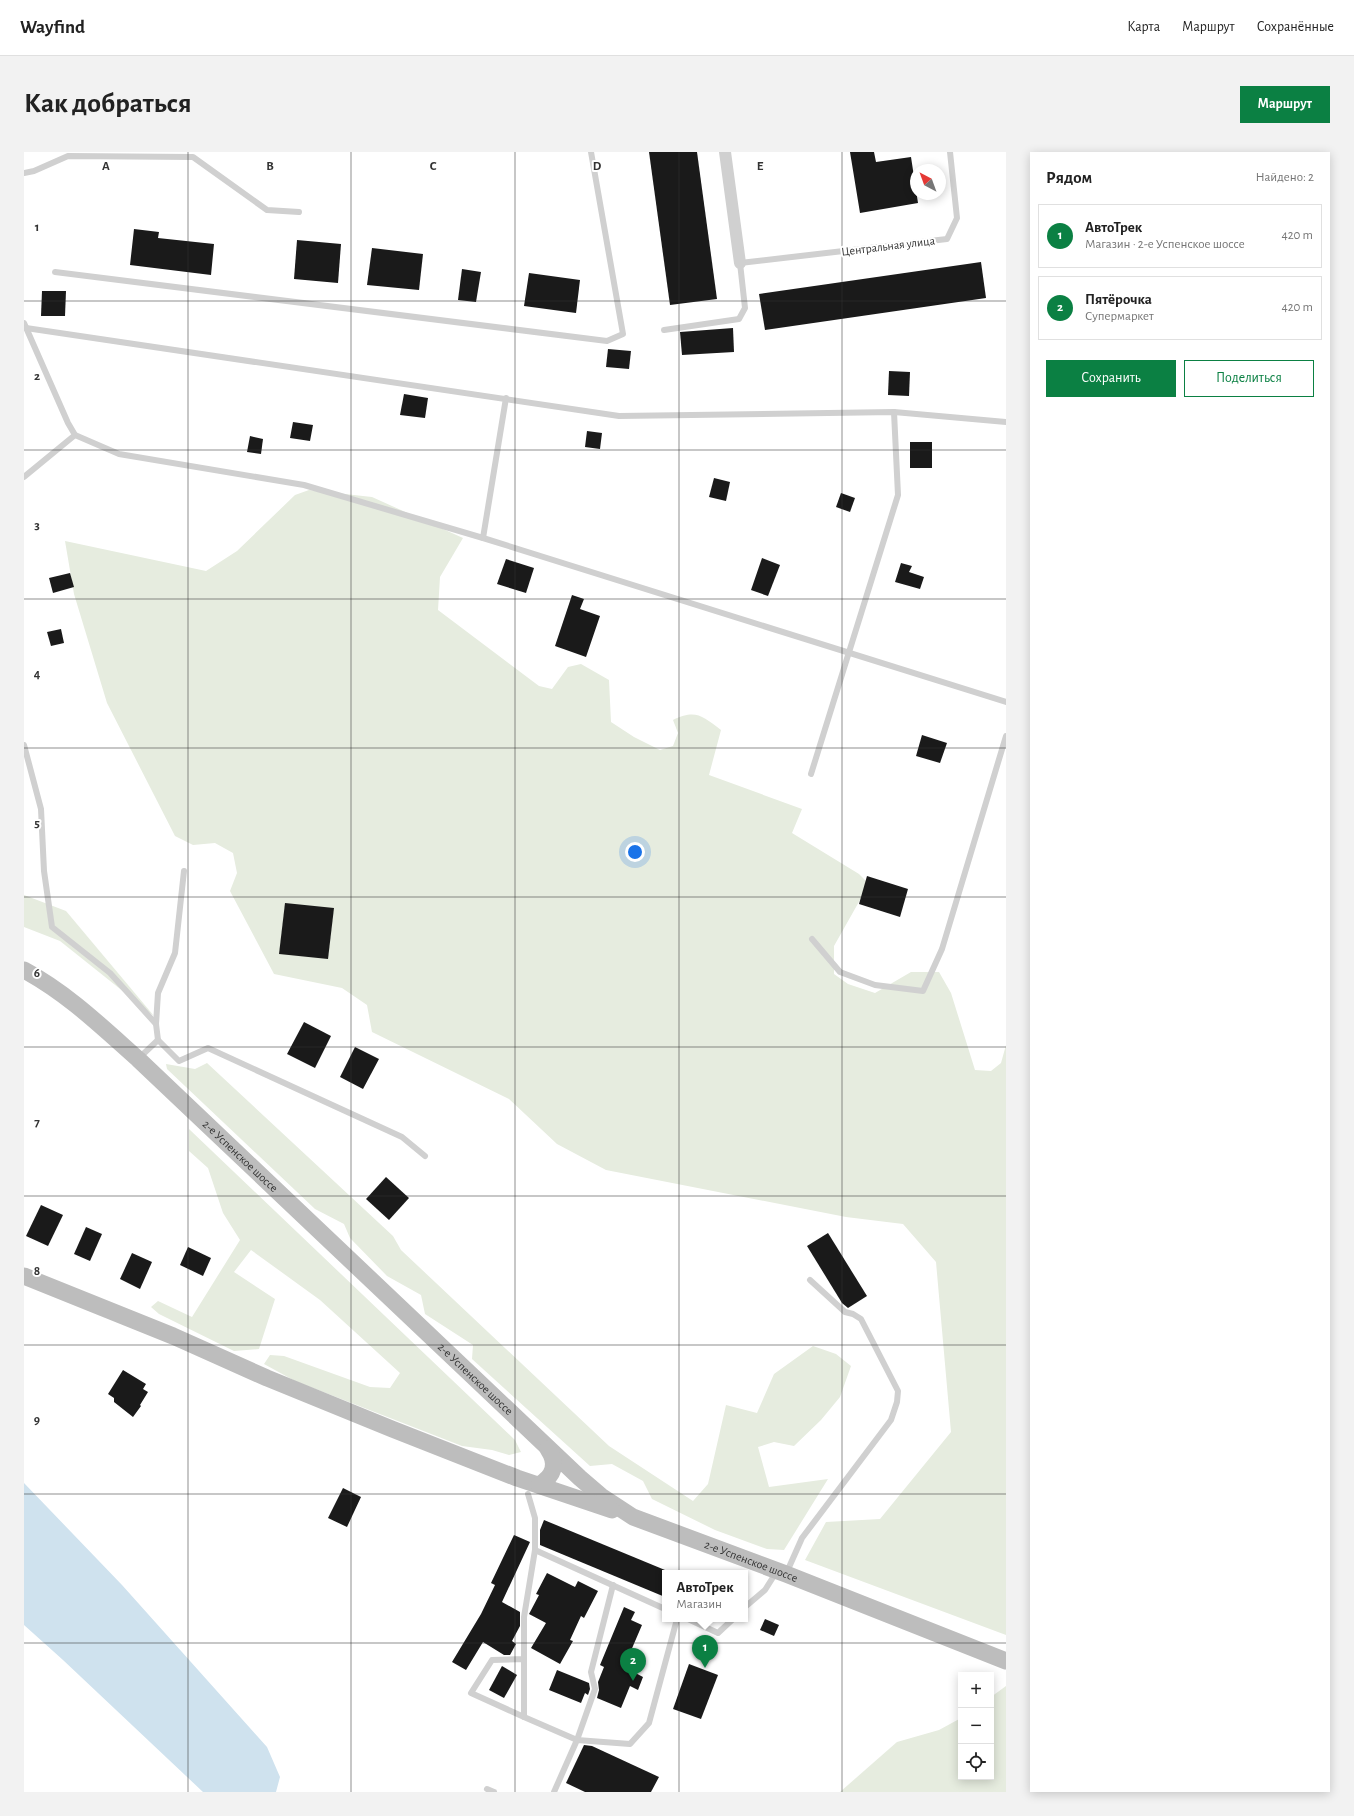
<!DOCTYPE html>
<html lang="ru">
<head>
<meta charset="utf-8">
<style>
  :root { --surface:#fff; --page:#f2f2f2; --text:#222; --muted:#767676; --line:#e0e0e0; --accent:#0b8043 }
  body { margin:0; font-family:"Alegreya Sans",sans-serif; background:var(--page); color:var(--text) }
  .controls { position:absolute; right:12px; bottom:12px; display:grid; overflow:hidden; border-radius:0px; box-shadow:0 2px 10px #0003 }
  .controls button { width:36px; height:36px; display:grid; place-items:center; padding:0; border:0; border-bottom:1px solid var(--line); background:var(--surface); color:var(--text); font:20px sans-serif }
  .compass { position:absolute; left:886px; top:12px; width:36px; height:36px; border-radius:50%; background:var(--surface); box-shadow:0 2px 10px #0003; rotate:319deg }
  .you { position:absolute; left:611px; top:700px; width:14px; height:14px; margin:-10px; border:3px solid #fff; border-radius:50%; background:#1a73e8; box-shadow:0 0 0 6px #1a73e833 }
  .badge { display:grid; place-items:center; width:26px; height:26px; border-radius:50%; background:var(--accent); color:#fff; font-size:13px; font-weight:700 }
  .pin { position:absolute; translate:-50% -33px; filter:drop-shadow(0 1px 2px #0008) }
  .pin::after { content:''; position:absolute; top:21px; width:14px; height:12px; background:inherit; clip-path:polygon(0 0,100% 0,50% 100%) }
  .popup { position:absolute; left:638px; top:1418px; width:86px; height:52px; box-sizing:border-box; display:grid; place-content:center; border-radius:0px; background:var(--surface); filter:drop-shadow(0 1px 3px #0005); font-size:13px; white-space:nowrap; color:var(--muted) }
  .popup b { font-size:15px; color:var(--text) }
  .popup::after { content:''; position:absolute; left:50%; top:100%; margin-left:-8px; border:8px solid transparent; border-top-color:var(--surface) }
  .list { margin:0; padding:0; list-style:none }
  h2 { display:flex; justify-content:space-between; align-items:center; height:52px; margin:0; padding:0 16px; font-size:17px }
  h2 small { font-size:13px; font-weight:400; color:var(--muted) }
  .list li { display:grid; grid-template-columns:26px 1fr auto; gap:12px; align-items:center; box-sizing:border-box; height:64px; margin:0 8px 8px; padding:0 8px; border:1px solid var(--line); border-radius:0px }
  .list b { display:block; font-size:15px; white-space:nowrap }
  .list p { margin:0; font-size:13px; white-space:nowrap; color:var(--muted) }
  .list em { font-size:13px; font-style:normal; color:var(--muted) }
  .actions { display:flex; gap:8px; padding:12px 16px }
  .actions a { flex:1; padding:9px 0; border:1px solid var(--accent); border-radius:0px; text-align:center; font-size:14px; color:var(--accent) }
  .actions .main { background:var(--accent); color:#fff }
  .icon { flex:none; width:22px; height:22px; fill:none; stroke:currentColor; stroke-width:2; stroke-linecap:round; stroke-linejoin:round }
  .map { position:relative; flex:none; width:982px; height:1640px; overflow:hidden; border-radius:0px }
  header { display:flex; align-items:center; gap:24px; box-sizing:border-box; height:56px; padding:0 20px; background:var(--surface); border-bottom:1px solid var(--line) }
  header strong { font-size:19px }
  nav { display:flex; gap:22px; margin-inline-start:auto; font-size:14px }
  .intro { display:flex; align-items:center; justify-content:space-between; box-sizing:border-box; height:96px; padding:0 24px }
  h1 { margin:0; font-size:28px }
  .button { padding:10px 18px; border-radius:0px; background:var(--accent); color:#fff; font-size:14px; font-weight:700 }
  main { display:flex; gap:24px; padding:0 24px }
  aside { flex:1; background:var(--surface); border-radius:0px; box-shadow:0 2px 10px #0003 }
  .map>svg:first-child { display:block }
</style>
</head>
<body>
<header>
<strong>Wayfind</strong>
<nav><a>Карта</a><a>Маршрут</a><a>Сохранённые</a></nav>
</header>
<div class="intro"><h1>Как добраться</h1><a class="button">Маршрут</a></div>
<main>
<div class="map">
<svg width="982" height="1640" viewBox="0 0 982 1640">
  <rect width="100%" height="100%" fill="#fff"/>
  <g fill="#e6ecdf">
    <path d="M285 338 348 345 439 386 416 425 414 458 515 534 528 537 544 515 557 512 585 528 587 570 610 585 636 598 649 594 654 581 649 568C672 557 678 564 697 578L685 623 778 657 768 681 835 722 845 732 810 794V822L824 832 851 841 887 820H915L927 841 951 918 967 919 977 911 982 893V1483L781 1408 802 1370 856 1367 927 1280 912 1110 879 1072 822 1065 582 1018 533 992 485 947 348 880 343 853 318 836 250 822 206 739 213 721 209 701 191 691 169 693 151 684 83 551 50 442 41 389 182 419 213 399 271 343Z"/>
    <path d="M0 743 42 759 130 864 36 789 0 775Z"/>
    <path d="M183 911 369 1084 377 1098 585 1294 669 1349 684 1332 702 1253 733 1261 750 1222 789 1194 812 1202 827 1214 816 1245 797 1268 770 1294 750 1290 734 1295 745 1335 804 1327 760 1398 743 1397 691 1378 628 1347 619 1329 588 1312 566 1314 448 1207 449 1193 401 1162 397 1143 363 1124 326 1086 320 1072 291 1057 143 917 142 912 171 917Z"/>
    <path d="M165 977 491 1288 497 1300 485 1303 468 1298 438 1294 271 1229 240 1212 246 1203 260 1204 346 1235 366 1236 376 1221 296 1148 227 1098 210 1120 251 1147 235 1197 210 1199 135 1162 127 1155 134 1149 168 1165 216 1088 199 1061 184 1016 165 999Z"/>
    <path d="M982 1534V1640H816L873 1590 915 1578 937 1566V1625H967V1545Z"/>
  </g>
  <path fill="#cfe2ee" d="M0 1331 98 1433 243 1595 256 1625 252 1640H179L39 1508 0 1473Z"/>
  <g fill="#1a1a1a">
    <path d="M625 0H673L693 147 646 153Z"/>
    <path d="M826 0H850L852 10 887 5 894 51 836 61Z"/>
    <path d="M110 77 135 80 134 86 190 92 187 123 106 113Z"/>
    <path d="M273 88 317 92 314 131 270 127Z"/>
    <path d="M348 96 399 102 395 138 343 133Z"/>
    <path d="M957 110 962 146 741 178 735 142Z"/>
    <path d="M438 117 457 120 452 150 434 148Z"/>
    <path d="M505 121 556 128 552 161 500 154Z"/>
    <path d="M18 139H42L41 164H17Z"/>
    <path d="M709 176 710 200 658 203 656 180Z"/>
    <path d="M584 197 607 199 605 217 582 215Z"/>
    <path d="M865 219 886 220 885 244 864 243Z"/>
    <path d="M380 242 404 246 401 266 376 263Z"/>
    <path d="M269 270 289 273 286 289 266 286Z"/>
    <path d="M563 279 578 281 576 297 561 295Z"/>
    <path d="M226 284 239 287 237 302 223 300Z"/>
    <rect x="886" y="290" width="22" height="26"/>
    <path d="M690 326 706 330 702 349 685 345Z"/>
    <path d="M817 341 831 346 826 360 812 355Z"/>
    <path d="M738 406 756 413 744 444 727 438Z"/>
    <path d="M482 407 510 416 502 441 473 432Z"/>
    <path d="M877 411 888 414 885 420 900 425 896 437 871 430Z"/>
    <path d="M46 421 50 435 29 441 25 426Z"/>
    <path d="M548 443 560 447 556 457 576 464 562 505 531 494Z"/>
    <path d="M37 477 40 491 27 494 23 480Z"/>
    <path d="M898 583 923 591 916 611 892 604Z"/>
    <path d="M843 724 884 737 876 765 835 752Z"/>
    <path d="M261 751 310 756 304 807 255 802Z"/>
    <path d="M280 870 307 884 291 916 263 902Z"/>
    <path d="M331 895 355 907 339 937 316 925Z"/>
    <path d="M362 1025 385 1046 365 1068 342 1047Z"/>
    <path d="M17 1053 39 1063 24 1094 2 1084Z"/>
    <path d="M62 1075 78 1082 66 1109 50 1102Z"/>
    <path d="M804 1081 843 1144 824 1156 818 1151 783 1094Z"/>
    <path d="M164 1095 187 1106 179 1124 156 1113Z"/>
    <path d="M108 1101 128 1110 116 1137 96 1127Z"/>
    <path d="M99 1218 122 1232 119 1237 124 1240 116 1253 117 1254 109 1265 90 1250V1246L84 1242Z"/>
    <path d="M319 1336 337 1345 323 1375 304 1366Z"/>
    <path d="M520 1368 641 1418V1445L516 1393V1378Z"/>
    <path d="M490 1383 506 1390 478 1450 496 1460V1474L488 1489 492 1492 486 1503H480L459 1490 442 1518 428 1510 457 1462 471 1433 467 1431Z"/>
    <path d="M523 1421 551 1435 554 1429 574 1439 560 1466 557 1464 546 1488 549 1489 536 1512 507 1496 522 1471 505 1462 515 1443 512 1442Z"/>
    <path d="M600 1455 611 1460 607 1468 618 1473 600 1515 619 1525 614 1538 606 1534 597 1556 573 1546 575 1538 574 1530 580 1515 576 1513Z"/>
    <path d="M741 1467 755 1473 750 1484 736 1478Z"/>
    <path d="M665 1512 694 1523 677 1567 649 1557Z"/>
    <path d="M478 1514 493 1523 480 1546 465 1538Z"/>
    <path d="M533 1518 565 1531 566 1537 564 1543 561 1541 557 1551 525 1538Z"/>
    <path d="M560 1593 568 1594 635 1625 627 1640H561L542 1631Z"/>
  </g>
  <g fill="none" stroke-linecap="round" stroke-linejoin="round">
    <g stroke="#d0d0d0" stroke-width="6">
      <path d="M0 21 10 19 44 4 169 5 243 58 275 60"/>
      <path d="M31 120 583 189 599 182 567 0"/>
      <path d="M0 171 44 271 51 283 95 302 280 333 459 386 982 550"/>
      <path d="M2 176 595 264 870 260 982 270"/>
      <path d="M640 178 715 167 721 156 716 111 923 87 933 66 926 0"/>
      <path d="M0 325 51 283"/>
      <path d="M459 386 482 246"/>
      <path d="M0 593 17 657 20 719 28 775 86 821 132 872"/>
      <path d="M787 622 874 343 870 260"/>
      <path d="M788 787 816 820 851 833 899 839 918 797 982 584"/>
      <path d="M134 888 132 872 134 841 151 801 160 719"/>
      <path d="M115 906 134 888 155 909 184 896 378 985 401 1004"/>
      <path d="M511 1398 641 1457"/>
      <path d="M762 1422 778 1386 867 1268 873 1250 874 1239 837 1167 829 1162 821 1160 786 1128"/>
      <path d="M721 1455 741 1438 753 1419"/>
      <path d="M664 1467 694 1481 709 1467"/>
      <path d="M500 1507 468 1508 447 1541 500 1565V1465L511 1398V1366L504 1342"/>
      <path d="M500 1565 553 1588 571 1537 567 1520 589 1433"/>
      <path d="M463 1637 470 1640"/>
      <path d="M530 1640 553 1588 606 1592 625 1571 653 1467"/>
    </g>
    <path stroke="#d0d0d0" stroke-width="12" d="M701 0 716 111"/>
    <g stroke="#bdbdbd" stroke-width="17">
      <path id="s1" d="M0 818C43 841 78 875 114 907L556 1326 577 1344 609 1365 762 1422 982 1509"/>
      <path d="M0 1124 149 1184 243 1226 368 1277 493 1326 588 1358"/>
      <path d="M515 1333C530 1324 534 1312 524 1297"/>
    </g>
  </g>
  <path fill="none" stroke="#333" stroke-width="1" stroke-opacity="0.55" d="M164 0V1640M327 0V1640M491 0V1640M655 0V1640M818 0V1640M0 149H982M0 298H982M0 447H982M0 596H982M0 745H982M0 895H982M0 1044H982M0 1193H982M0 1342H982M0 1491H982"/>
  <g text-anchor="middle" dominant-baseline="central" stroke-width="4" stroke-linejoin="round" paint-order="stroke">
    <g font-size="12" fill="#333" stroke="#fff">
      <text transform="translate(864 94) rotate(-7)">Центральная улица</text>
      <text stroke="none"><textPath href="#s1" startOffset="286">2-е Успенское шоссе</textPath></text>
      <text stroke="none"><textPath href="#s1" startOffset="610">2-е Успенское шоссе</textPath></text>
      <text stroke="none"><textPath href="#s1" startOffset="946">2-е Успенское шоссе</textPath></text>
    </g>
  </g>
  <g font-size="13" text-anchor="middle" font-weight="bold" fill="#333" stroke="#fff" stroke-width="4" stroke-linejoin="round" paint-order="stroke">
    <text x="82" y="18">A</text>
    <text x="246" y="18">B</text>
    <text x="409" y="18">C</text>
    <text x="573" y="18">D</text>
    <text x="736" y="18">E</text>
    <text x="13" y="79">1</text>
    <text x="13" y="228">2</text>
    <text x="13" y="377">3</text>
    <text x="13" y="526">4</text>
    <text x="13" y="675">5</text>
    <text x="13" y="825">6</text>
    <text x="13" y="974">7</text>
    <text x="13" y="1123">8</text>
    <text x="13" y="1272">9</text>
  </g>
</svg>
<div class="controls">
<button>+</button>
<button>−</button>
<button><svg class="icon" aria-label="locate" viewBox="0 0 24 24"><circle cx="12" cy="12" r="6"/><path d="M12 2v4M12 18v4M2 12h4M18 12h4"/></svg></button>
</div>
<svg class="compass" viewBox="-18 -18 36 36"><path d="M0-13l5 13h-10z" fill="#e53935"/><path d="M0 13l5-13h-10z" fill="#767676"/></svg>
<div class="you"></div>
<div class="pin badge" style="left:681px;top:1516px">1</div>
<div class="popup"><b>АвтоТрек</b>Магазин</div>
<div class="pin badge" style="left:609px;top:1529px">2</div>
</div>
<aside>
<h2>Рядом<small>Найдено: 2</small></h2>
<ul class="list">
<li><span class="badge">1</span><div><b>АвтоТрек</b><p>Магазин · 2-е Успенское шоссе</p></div><em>420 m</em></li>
<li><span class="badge">2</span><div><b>Пятёрочка</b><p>Супермаркет</p></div><em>420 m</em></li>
</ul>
<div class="actions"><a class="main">Сохранить</a><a>Поделиться</a></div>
</aside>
</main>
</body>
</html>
